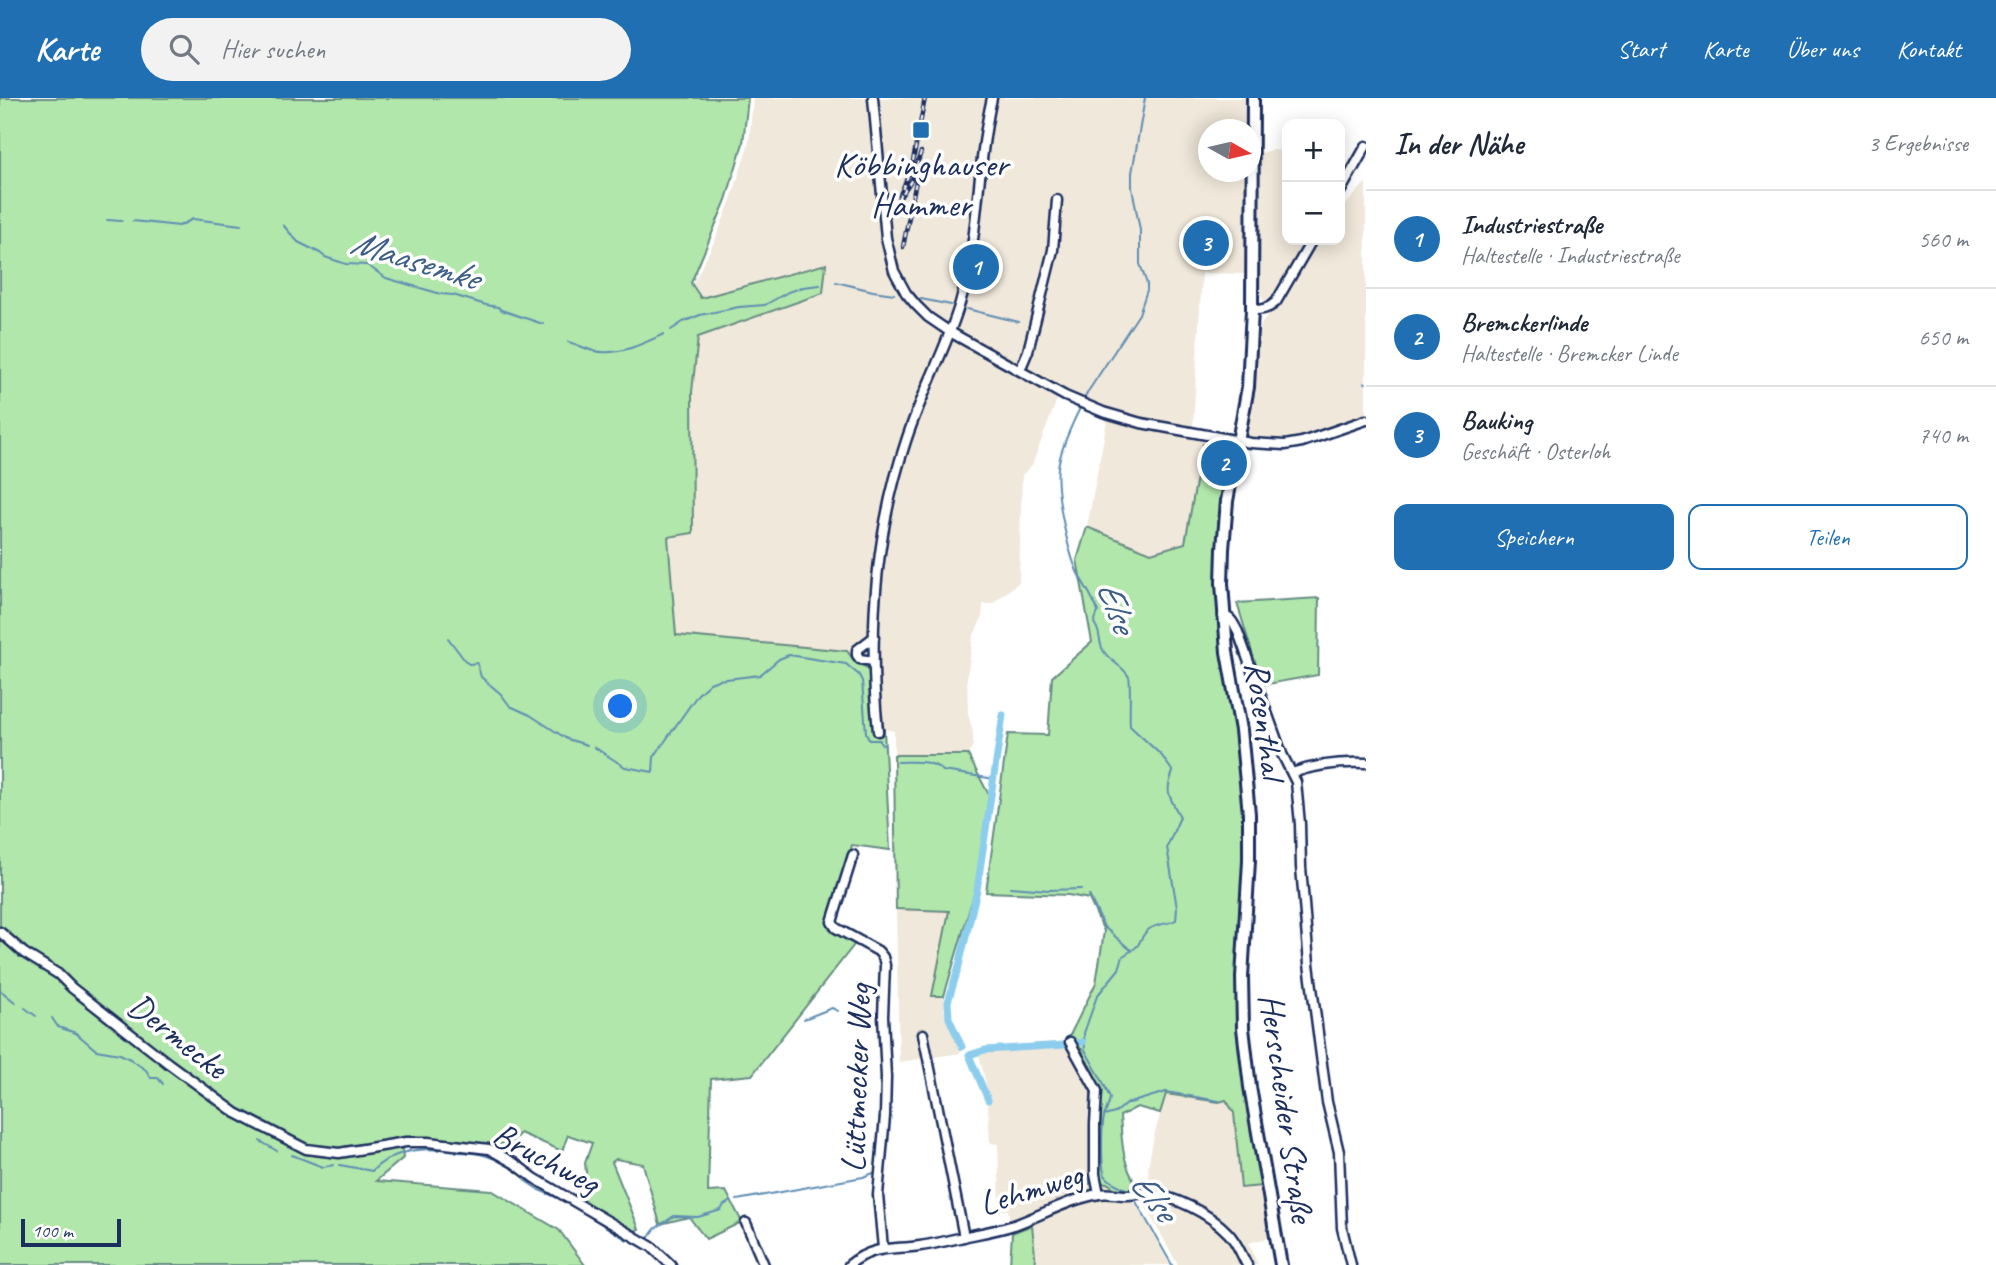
<!DOCTYPE html>
<html lang="de">
<head>
<meta charset="utf-8">
<style>
  :root { --surface:#fff; --page:#f2f2f3; --text:#1f2937; --muted:#747a83; --line:#e0e1e3; --accent:#1f6fb2 }
  body { margin:0; font-family:Caveat,sans-serif; background:var(--page); color:var(--text) }
  .controls { position:absolute; right:21px; top:21px; display:grid; overflow:hidden; border-radius:14px; box-shadow:0 4px 18px #0003 }
  .controls button { width:63px; height:63px; display:grid; place-items:center; padding:0; border:0; border-bottom:2px solid var(--line); background:var(--surface); color:var(--text); font:35px sans-serif }
  .compass { position:absolute; left:1198px; top:21px; width:63px; height:63px; border-radius:50%; background:var(--surface); box-shadow:0 4px 18px #0003; rotate:98deg }
  .scale { position:absolute; left:21px; bottom:18px; width:100px; box-sizing:border-box; padding-left:7px; border:4px solid #1b2f5e; border-top:0; font-size:19px; line-height:24px; white-space:nowrap; color:#1b2f5e; -webkit-text-stroke:5px #fff; paint-order:stroke }
  .you { position:absolute; left:621px; top:609px; width:24px; height:24px; margin:-18px; border:5px solid #fff; border-radius:50%; background:#1a73e8; box-shadow:0 0 0 10px #1a73e833 }
  .badge { display:grid; place-items:center; width:46px; height:46px; border-radius:50%; background:var(--accent); color:#fff; font-size:23px; font-weight:700 }
  .pin { position:absolute; translate:-50% -50%; border:4px solid #fff; box-shadow:0 2px 7px #0006 }
  .list { margin:0; padding:0; list-style:none }
  h2 { display:flex; justify-content:space-between; align-items:center; height:91px; margin:0; padding:0 28px; font-size:30px }
  h2 small { font-size:23px; font-weight:400; color:var(--muted) }
  .list li { display:grid; grid-template-columns:46px 1fr auto; gap:21px; align-items:center; box-sizing:border-box; height:98px; padding:0 28px; border-top:2px solid var(--line) }
  .list b { display:block; font-size:26px; white-space:nowrap }
  .list p { margin:0; font-size:23px; white-space:nowrap; color:var(--muted) }
  .list em { font-size:23px; font-style:normal; color:var(--muted) }
  .actions { display:flex; gap:14px; padding:21px 28px }
  .actions a { flex:1; padding:16px 0; border:2px solid var(--accent); border-radius:14px; text-align:center; font-size:24px; color:var(--accent) }
  .actions .main { background:var(--accent); color:#fff }
  .icon { flex:none; width:38px; height:38px; fill:none; stroke:currentColor; stroke-width:2; stroke-linecap:round; stroke-linejoin:round }
  .map { position:relative; flex:none; width:1366px; height:1167px; overflow:hidden }
  header { display:flex; align-items:center; gap:42px; box-sizing:border-box; height:98px; padding:0 35px; background:var(--accent); color:#fff }
  header strong { font-size:33px }
  nav { display:flex; gap:38px; margin-inline-start:auto; font-size:24px }
  .search { width:490px; height:63px; background:var(--page); display:flex; align-items:center; gap:18px; box-sizing:border-box; padding:0 24px; border-radius:38px; color:var(--muted); font-size:26px }
  main { display:flex }
  aside { flex:1; background:var(--surface) }
  .map>svg:first-child { display:block }
</style>
</head>
<body>
<header>
<strong>Karte</strong>
<div class="search"><svg class="icon" aria-label="search" viewBox="0 0 24 24"><circle cx="10" cy="10" r="6"/><path d="M15 15l6 6"/></svg>Hier suchen</div>
<nav><a>Start</a><a>Karte</a><a>Über uns</a><a>Kontakt</a></nav>
</header>
<main>
<div class="map">
<svg width="1366" height="1167" viewBox="0 0 1366 1167">
  <rect width="100%" height="100%" fill="#fff"/>
  <filter id="ink" filterUnits="userSpaceOnUse"><feTurbulence type="fractalNoise" baseFrequency=".0143" numOctaves="2"/><feDisplacementMap in="SourceGraphic" scale="14" xChannelSelector="R" yChannelSelector="G"/><feConvolveMatrix kernelMatrix="1 2 1 2 8 2 1 2 1" color-interpolation-filters="sRGB"/></filter>
  <g filter="url(#ink)">
    <g fill="#f0e8da">
      <path d="M753 0H1246L1245 31 1209 32V74H1245L1244 176 1202 175 1193 329 1203 346 1185 445 1151 455 1087 429 1107 323 1058 299 1032 367 1022 377 1019 484 992 506H983L982 520 973 539 967 579 968 616 973 634V647L968 657H894V633L874 629 856 565 847 553 676 537 668 439 692 435V294L698 239 823 195 825 166 702 199 693 186 715 142 732 99 749 44Z"/>
      <path d="M1272 52 1287 53V142H1340V113L1366 84V316L1287 343 1247 341 1260 228 1267 219V204L1262 201 1255 163 1258 56Z"/>
      <path d="M896 811 949 813 932 897 944 898 946 903 944 911 961 955 899 964Z"/>
      <path d="M1060 946 1082 951 1084 957 1091 988 1090 1086 1108 1084 1136 1106 1170 1167H1036L1032 1128 1012 1135 1008 1112H1000L998 1046 990 1045 987 991 978 952Z"/>
      <path d="M1166 996 1219 1004 1226 1002 1234 1015 1241 1090 1261 1088 1271 1139 1249 1145 1258 1167H1178L1143 1104 1138 1090 1150 1089 1148 1069 1154 1038Z"/>
    </g>
    <g fill="#b1e7aa" stroke="#668b84" stroke-width="2">
      <path d="M0 0H748L743 45 726 102 691 185 701 200 826 166 823 195 698 239 692 294 693 435 668 439 676 537 847 553 856 565 870 571 874 629 884 631 890 752 852 747 831 827 857 843 752 977 711 981 708 1094 726 1093 742 1124 706 1141 689 1119 660 1126 643 1066 616 1061 612 1064 639 1131 632 1134 573 1099 587 1084 585 1065 592 1045 568 1037 562 1053 520 1035 512 1044 508 1042 494 1051 447 1042 401 1041 403 1060 376 1083 491 1092 559 1132 585 1167H0Z"/>
      <path d="M1203 346 1230 353 1220 409 1217 455 1220 523 1245 714 1238 940 1261 1088 1241 1090 1234 1015 1226 1002 1219 1004 1166 996 1160 1015 1137 1009 1120 1018C1122 1044 1122 1067 1138 1089L1120 1094 1107 1085 1090 1086 1091 988 1082 951H1079L1069 939 1096 885 1102 847 1104 833 1089 801 1068 797 986 794 1008 636 1048 637 1052 579 1092 544 1077 462 1087 429 1151 455 1185 445Z"/>
      <path d="M1319 500 1318 577 1262 587 1237 505Z"/>
      <path d="M894 657H968L989 697 976 789 944 898H932L949 813 896 811Z"/>
      <path d="M1032 1127 1036 1167H1010L1012 1135Z"/>
    </g>
    <g fill="none" stroke-linecap="round" stroke-linejoin="round">
      <g stroke="#5f8eb4" stroke-width="2">
        <path d="M107 122 122 123"/>
        <path d="M133 123 179 128 193 121 241 127"/>
        <path d="M283 127 298 144 320 155 325 159 346 166 367 167 386 180 441 196 453 197 486 207 498 209 501 212 543 226"/>
        <path d="M836 184 873 193 894 196"/>
        <path d="M921 201 951 207"/>
        <path d="M967 211 1019 224"/>
        <path d="M671 232 683 224 700 217 739 209 765 207 788 194 803 189 820 187"/>
        <path d="M568 244C577 246 585 251 594 253 618 258 643 246 664 236"/>
        <path d="M1365 285H1366"/>
        <path d="M1083 303 1089 292 1139 216 1147 192V186L1140 166V132L1132 90V75L1145 0"/>
        <path d="M1081 308C1072 326 1063 345 1059 364 1053 387 1067 448 1076 471 1082 485 1094 500 1098 514L1094 525C1101 535 1098 540 1102 550 1107 563 1123 567 1129 579 1131 584 1129 619 1130 628L1162 658 1173 674C1164 695 1170 699 1180 719L1167 749 1177 810 1176 822C1167 827 1156 825 1148 832 1143 836 1141 842 1138 847 1134 852 1129 854 1123 858L1119 871 1097 898 1084 935 1085 952 1104 986 1110 1000C1109 1006 1107 1010 1105 1016 1101 1025 1101 1069 1105 1077 1110 1086 1122 1087 1128 1093"/>
        <path d="M448 540 466 564 469 566 477 565 481 579 501 596 510 608 530 617 567 641 587 647"/>
        <path d="M594 649 625 669 653 674 654 659 698 596 710 585 718 582 760 577 779 561 789 557 846 566 859 577 862 583 866 635 869 642H880V645L885 648"/>
        <path d="M898 664C914 664 930 661 943 673L995 681"/>
        <path d="M1010 789 1049 792 1081 791"/>
        <path d="M1089 797 1104 829 1132 853"/>
        <path d="M0 892 16 905"/>
        <path d="M25 910 36 918"/>
        <path d="M52 920 58 929 76 935 96 952 120 956 130 961 146 972 151 980H158L163 986"/>
        <path d="M804 921 832 910 838 913"/>
        <path d="M1104 1018 1115 1015 1126 1006 1166 994 1219 1003"/>
        <path d="M260 1043 277 1053"/>
        <path d="M879 1044 881 1004"/>
        <path d="M456 1054C480 1054 496 1059 516 1073"/>
        <path d="M292 1057 323 1069 334 1067"/>
        <path d="M340 1067 372 1073C388 1056 415 1049 438 1052"/>
        <path d="M524 1082 539 1092 565 1103 627 1142"/>
        <path d="M1134 1100 1172 1167"/>
        <path d="M737 1102 863 1079 876 1074 877 1067"/>
        <path d="M647 1141 656 1130 674 1118 698 1119 721 1112 724 1107 731 1103"/>
      </g>
      <g stroke="#8ccded" stroke-width="7">
        <path d="M1077 945 1083 944"/>
        <path d="M962 949 949 920 948 904 959 868 977 792 1003 617"/>
        <path d="M988 1002 969 957 985 952 1065 947"/>
      </g>
      <g stroke="#1b2f5e" stroke-width="13">
        <g id="street">
          <path d="M873 0 886 140 894 173 906 195 916 207 928 219 950 234 1065 298 1103 314 1141 325 1251 345 1285 347 1302 344 1366 322"/>
          <path d="M1340 94 1366 48"/>
          <path d="M1252 212C1262 212 1268 211 1276 204L1312 142"/>
          <path d="M1020 272 1028 253 1053 152 1057 102"/>
          <path d="M1223 518C1232 519 1234 527 1238 534L1282 656 1296 684 1300 726 1301 769 1309 866 1327 1004 1339 1054 1342 1130 1351 1167"/>
          <path d="M873 563 860 561 857 557V552L874 539"/>
          <path d="M878 633C868 536 875 436 906 343 921 296 946 252 960 205 980 138 976 68 992 0"/>
          <path d="M1292 675C1315 667 1342 664 1366 665"/>
          <path d="M853 757 832 824 836 830 878 853 883 859 885 867 883 918 886 979 885 1018 878 1097 883 1150"/>
          <path d="M0 834 24 855 58 876 72 890 168 965 236 1015 306 1051 339 1055 406 1044H428L489 1051 514 1065 534 1080 652 1149 671 1167"/>
          <path d="M923 936 964 1139"/>
          <path d="M1070 944 1097 993 1095 1026V1076L1099 1096"/>
          <path d="M746 1125 764 1167"/>
          <path d="M849 1167C873 1147 891 1152 920 1148 935 1146 951 1142 967 1138 982 1135 999 1132 1014 1127 1042 1117 1070 1101 1099 1096 1108 1094 1117 1097 1126 1097 1133 1097 1140 1095 1147 1095 1174 1098 1209 1115 1228 1135 1237 1144 1241 1156 1247 1167"/>
        </g>
      </g>
      <g stroke="#1b2f5e" stroke-width="16">
        <path id="secondary" d="M1253 0 1252 212 1248 289 1227 403 1223 451 1222 485 1227 554 1241 632 1249 716V763L1242 879 1243 930 1250 989 1281 1167"/>
      </g>
      <use href="#street" stroke="#fff" stroke-width="8"/>
      <use href="#secondary" stroke="#fff" stroke-width="10"/>
      <g stroke="#1b2f5e" stroke-width="4.5">
        <g id="rail">
          <path d="M921 54 912 81 897 104 912 68 925 0"/>
          <path d="M903 149 916 83"/>
        </g>
      </g>
      <use href="#rail" stroke="#fff" stroke-width="2" stroke-dasharray="5" stroke-linecap="butt"/>
    </g>
  </g>
  <rect fill="#1f6fb2" stroke="#fff" stroke-width="2.5" x="912" y="23" width="18" height="18" rx="3.5"/>
  <g text-anchor="middle" dominant-baseline="central" stroke-width="7" stroke-linejoin="round" paint-order="stroke">
    <g font-size="35" fill="#1b2f5e" stroke="#fff">
      <text x="921" y="66">Köbbinghauser<tspan x="921" dy="40">Hammer</tspan></text>
    </g>
    <g font-size="35" fill="#1b2f5e" stroke="#fff">
      <text transform="translate(1265 622) rotate(82)">Rosenthal</text>
      <text transform="translate(178 938) rotate(38)">Dermecke</text>
      <text transform="translate(856 980) rotate(-88)">Lüttmecker Weg</text>
      <text transform="translate(1287 1010) rotate(82)">Herscheider Straße</text>
      <text transform="translate(546 1060) rotate(28)">Bruchweg</text>
      <text transform="translate(1031 1091) rotate(-17)">Lehmweg</text>
    </g>
    <g font-size="37" font-style="italic" fill="#3d5e89" stroke="#fff">
      <text transform="translate(415 161) rotate(17)">Maasemke</text>
      <text transform="translate(1117 508) rotate(70)">Else</text>
      <text transform="translate(1154 1098) rotate(52)">Else</text>
    </g>
  </g>
</svg>
<div class="controls">
<button>+</button>
<button>−</button>
</div>
<svg class="compass" viewBox="-18 -18 36 36"><path d="M0-13l5 13h-10z" fill="#e53935"/><path d="M0 13l5-13h-10z" fill="#747a83"/></svg>
<div class="scale">100 m</div>
<div class="you"></div>
<div class="pin badge" style="left:976px;top:169px">1</div>
<div class="pin badge" style="left:1224px;top:365px">2</div>
<div class="pin badge" style="left:1206px;top:145px">3</div>
</div>
<aside>
<h2>In der Nähe<small>3 Ergebnisse</small></h2>
<ul class="list">
<li><span class="badge">1</span><div><b>Industriestraße</b><p>Haltestelle · Industriestraße</p></div><em>560 m</em></li>
<li><span class="badge">2</span><div><b>Bremckerlinde</b><p>Haltestelle · Bremcker Linde</p></div><em>650 m</em></li>
<li><span class="badge">3</span><div><b>Bauking</b><p>Geschäft · Osterloh</p></div><em>740 m</em></li>
</ul>
<div class="actions"><a class="main">Speichern</a><a>Teilen</a></div>
</aside>
</main>
</body>
</html>
